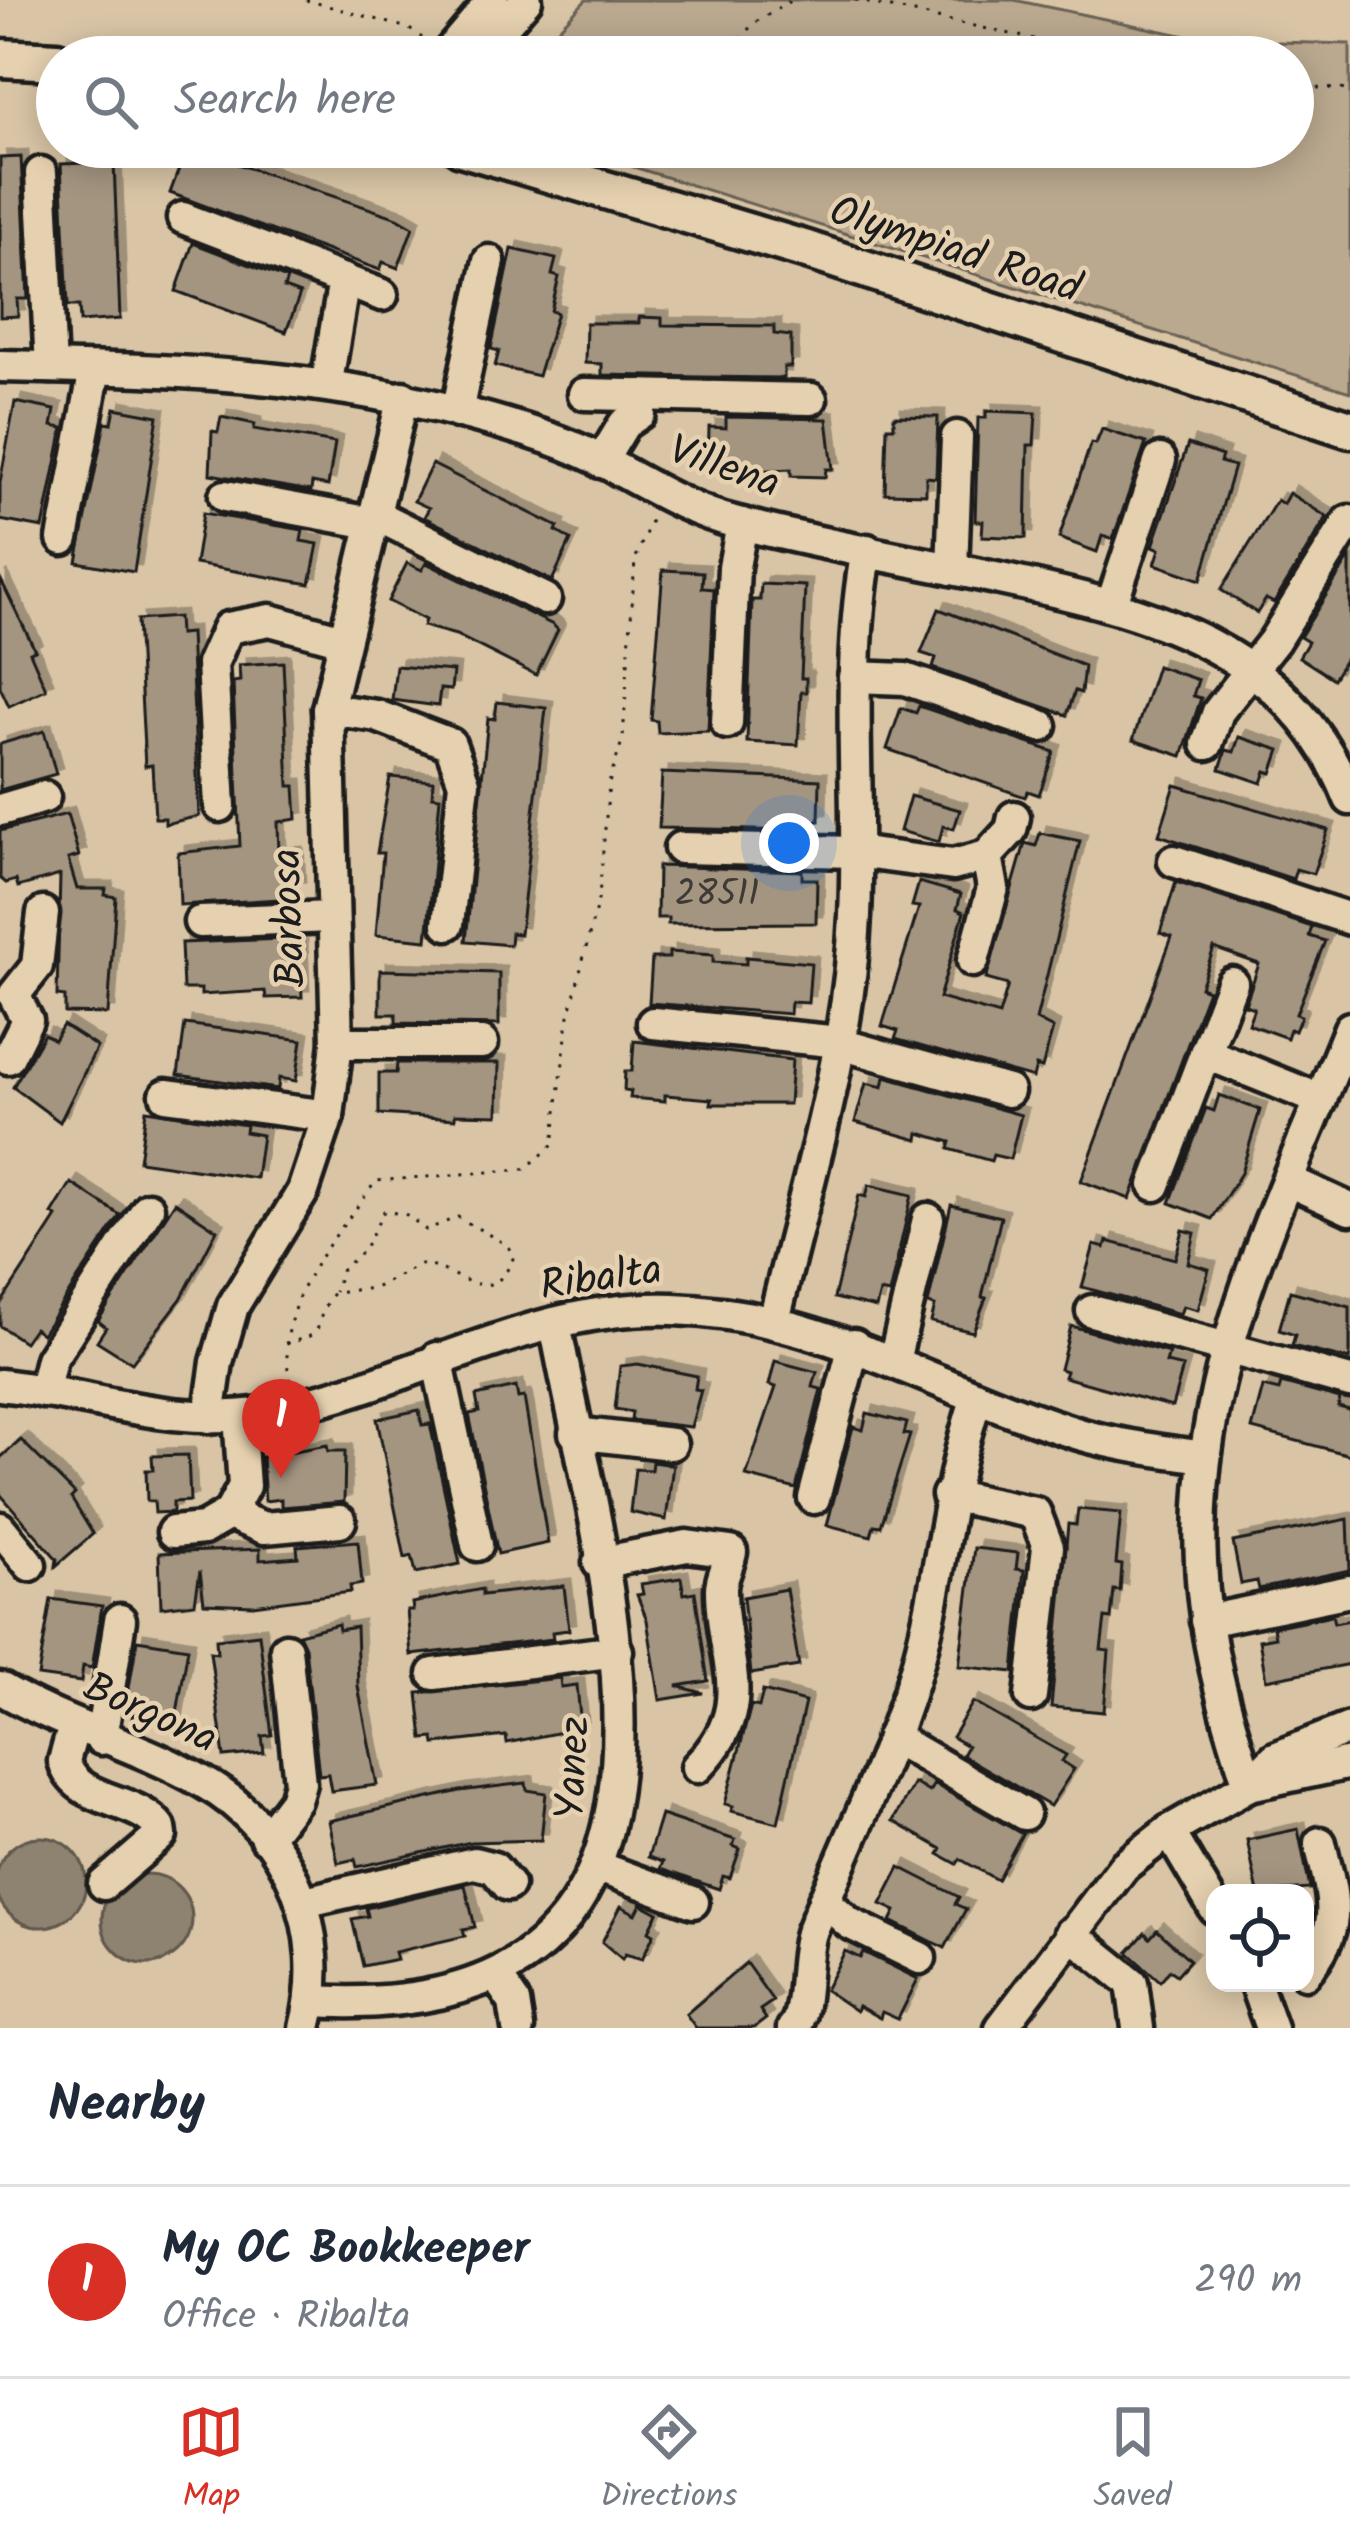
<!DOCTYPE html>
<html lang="en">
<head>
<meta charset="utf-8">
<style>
  :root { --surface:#fff; --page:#f2f2f3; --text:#1f2937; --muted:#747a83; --line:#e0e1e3; --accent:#d93025 }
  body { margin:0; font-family:Kalam,sans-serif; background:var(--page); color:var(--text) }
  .controls { position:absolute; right:36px; bottom:36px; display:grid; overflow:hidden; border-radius:24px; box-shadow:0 6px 30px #0003 }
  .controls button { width:108px; height:108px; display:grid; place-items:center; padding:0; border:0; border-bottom:3px solid var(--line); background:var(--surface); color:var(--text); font:60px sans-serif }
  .you { position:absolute; left:789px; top:843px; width:42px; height:42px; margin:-30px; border:9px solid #fff; border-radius:50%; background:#1a73e8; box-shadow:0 0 0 18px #1a73e833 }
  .badge { display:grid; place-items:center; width:78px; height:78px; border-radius:50%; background:var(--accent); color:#fff; font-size:39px; font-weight:700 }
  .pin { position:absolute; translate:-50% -99px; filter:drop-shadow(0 3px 6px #0008) }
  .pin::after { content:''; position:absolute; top:63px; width:42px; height:36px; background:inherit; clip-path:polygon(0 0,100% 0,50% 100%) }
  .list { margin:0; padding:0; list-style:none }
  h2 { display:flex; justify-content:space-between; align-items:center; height:156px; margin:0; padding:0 48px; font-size:51px }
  h2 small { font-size:39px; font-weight:400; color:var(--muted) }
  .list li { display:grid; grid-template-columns:78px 1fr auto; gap:36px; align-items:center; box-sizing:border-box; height:192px; padding:0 48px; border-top:3px solid var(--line) }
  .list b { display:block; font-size:45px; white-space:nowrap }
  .list p { margin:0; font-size:39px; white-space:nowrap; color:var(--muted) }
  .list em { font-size:39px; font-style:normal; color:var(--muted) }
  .icon { flex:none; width:66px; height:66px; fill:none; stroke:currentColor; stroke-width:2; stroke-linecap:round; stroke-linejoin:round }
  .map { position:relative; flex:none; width:1350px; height:2028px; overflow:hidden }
  .search { position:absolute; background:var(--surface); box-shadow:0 6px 30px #0003; left:36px; right:36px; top:36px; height:132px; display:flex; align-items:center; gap:30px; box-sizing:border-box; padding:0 42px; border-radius:66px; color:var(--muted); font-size:45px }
  .sheet { height:348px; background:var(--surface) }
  nav { display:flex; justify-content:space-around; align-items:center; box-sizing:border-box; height:168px; border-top:3px solid var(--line); background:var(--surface); font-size:33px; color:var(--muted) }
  nav a { display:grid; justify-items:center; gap:6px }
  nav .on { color:var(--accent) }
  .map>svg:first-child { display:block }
</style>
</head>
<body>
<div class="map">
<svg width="1350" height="2028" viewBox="0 0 1350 2028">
  <defs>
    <filter id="shadow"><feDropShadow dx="7" dy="-7" stdDeviation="0" flood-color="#0004"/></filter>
  </defs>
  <rect width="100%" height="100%" fill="#d9c5a6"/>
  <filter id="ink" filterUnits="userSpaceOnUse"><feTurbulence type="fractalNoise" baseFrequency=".00833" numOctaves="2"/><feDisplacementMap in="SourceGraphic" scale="24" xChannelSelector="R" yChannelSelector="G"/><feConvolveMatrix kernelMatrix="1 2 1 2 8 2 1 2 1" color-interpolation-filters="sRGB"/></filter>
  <g filter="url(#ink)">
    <path fill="#baa98f" stroke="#6b6256" stroke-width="3" d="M586 0H1014L1205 40 1350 44V392L570 147H1293V57H531Z"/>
    <g fill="#8e8270" stroke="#60594e" stroke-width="3">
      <circle cx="41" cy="1882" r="45"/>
      <circle cx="147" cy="1919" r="45"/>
    </g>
    <g fill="#a49580" stroke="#1c1c1c" stroke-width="3" filter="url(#shadow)">
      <path d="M187 147 398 218 413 227 398 268 383 262 380 270 170 193Z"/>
      <path d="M21 157 28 299H17L18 316 0 317V158Z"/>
      <path d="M114 162 120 319 80 322 79 306H68L61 164Z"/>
      <path d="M193 243 287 279 284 288 300 294 286 332 176 291Z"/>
      <path d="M512 249 556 259 552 275 559 277 551 311 557 313 538 376 495 366 499 351 491 349Z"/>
      <path d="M639 317 662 318V325L774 326V334L791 336V367H784V378L702 377 602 375V364L585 363 586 323H639Z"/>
      <path d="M15 402 55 410 52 426 63 428 43 528 0 520V482Z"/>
      <path d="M115 408 158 416 134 572 77 562 105 422 112 423Z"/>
      <path d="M986 411 1036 413 1034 445H1028L1026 538 982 536 983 521H975L978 418H986Z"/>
      <path d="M894 416 938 417 936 478 926 477V494L885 493 887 427H894Z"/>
      <path d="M221 417 255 424 254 429 335 443 328 486 312 483 311 491 210 474 212 431 218 432Z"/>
      <path d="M726 417 827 419 833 469H826L825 477 791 476V469L708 473 709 427 726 428Z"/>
      <path d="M1102 429 1146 443 1113 539 1102 536 1097 552 1059 538 1091 443 1096 444Z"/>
      <path d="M1188 444 1222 456 1220 462 1234 466 1201 580 1155 564 1160 549 1153 546Z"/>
      <path d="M432 464 558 527 556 531 571 540 552 581 424 517 429 508 414 501Z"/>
      <path d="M1289 493 1327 517 1274 603 1266 599 1257 613 1221 590 1277 500 1283 504Z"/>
      <path d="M203 513 303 530 301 541 318 544 310 584 195 564Z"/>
      <path d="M1350 557V652L1333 679 1299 657 1308 642 1300 637Z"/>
      <path d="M407 563 422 570 426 563 553 625 558 630 536 675 456 635 423 626 425 620 388 601Z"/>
      <path d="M663 570 703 572 702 588 714 589 708 731 658 733 657 721 651 720Z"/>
      <path d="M0 578 35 650 30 652 46 689 9 706 0 687Z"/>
      <path d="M761 584 805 586 801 678H806V692H801L798 745 747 742 752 600H760Z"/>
      <path d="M939 609 1084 666 1081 693 1075 691 1067 715 933 668 936 658 921 653Z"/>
      <path d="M178 617 179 634 190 633 199 816 165 824V818H155L152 765 145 766 137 620Z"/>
      <path d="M283 662 289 786H295L297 819 278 822 279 855 296 854 298 888 281 889V899L180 905 178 853 240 846 233 682 240 681 239 665Z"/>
      <path d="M396 666 453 671 451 690 440 689 438 706 392 700Z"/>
      <path d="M1157 666 1198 680 1193 696 1201 698 1182 756 1133 740Z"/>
      <path d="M497 702 546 708 520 934 511 933 510 945 466 941 488 718 495 719Z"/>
      <path d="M919 706 1054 752 1039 795 1028 791 1025 797 887 749 901 708 916 713Z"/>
      <path d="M44 731 56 774 0 790V744Z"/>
      <path d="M1239 737 1280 750 1272 773 1266 771 1262 783 1220 769 1226 750 1234 752Z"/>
      <path d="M662 773 820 780 819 821H802V831L659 828Z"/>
      <path d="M390 777 433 781 432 796 440 797 427 940 376 935 383 853H377Z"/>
      <path d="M1175 785 1328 830 1313 874 1296 869 1293 879 1159 835Z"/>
      <path d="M910 796 960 810 954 829 943 826 939 842 900 831Z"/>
      <path d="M67 814 79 856 68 859 77 889H106L105 895 116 897 108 1014 65 1013V997L57 996 60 875 18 887 16 880 6 883 0 878V831Z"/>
      <path d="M1040 833 1080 841 1036 1020 1053 1029 1042 1068 1036 1066 1033 1078 895 1039 898 1031 882 1026 919 907 912 906 919 882 961 894 957 909 964 912 939 998 999 1015 1008 985 986 979 1025 843 1036 846Z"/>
      <path d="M658 866 802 871V879H817L816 923 668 924V918H657Z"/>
      <path d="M1176 882 1312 927 1309 936 1325 941 1296 1014 1301 1016 1295 1031 1290 1029 1287 1038 1248 1024 1254 1008 1245 1005 1259 964 1214 948 1200 987 1208 990 1130 1199 1081 1181 1172 937 1160 933Z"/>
      <path d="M284 939V948L300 947 302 997 266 998 265 991 201 995V989H183L181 943Z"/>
      <path d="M669 952 713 955V962L746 964V957L811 963 808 1003 791 1002 790 1014 649 1003 652 958H669Z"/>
      <path d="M380 970 499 973V1025L396 1023V1014H380Z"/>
      <path d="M185 1024 302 1040 296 1081 279 1078 278 1089 178 1075Z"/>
      <path d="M63 1025 97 1047 60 1122 13 1087 44 1034 54 1040Z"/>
      <path d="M634 1041 792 1060 789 1104H711L712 1099 665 1095V1101L630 1098 631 1091 624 1090 625 1071H632Z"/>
      <path d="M397 1063H499L498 1115 455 1114V1119L379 1114V1073H396Z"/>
      <path d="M885 1077 1021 1115 1010 1159 993 1155 991 1161 949 1149 951 1142 919 1133 918 1140 855 1122 866 1083 883 1087Z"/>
      <path d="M1219 1095 1260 1110 1241 1173 1212 1219 1170 1203 1206 1108 1214 1111Z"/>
      <path d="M146 1110 246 1125 245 1132 262 1135 256 1178 139 1161Z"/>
      <path d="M71 1183 120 1215 42 1334 34 1328 24 1342 0 1326V1305L57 1217 52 1214Z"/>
      <path d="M869 1185 912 1195 889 1294 880 1292 876 1308 834 1298 859 1195 866 1197Z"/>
      <path d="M175 1202 217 1230 181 1299 132 1363 97 1341 106 1327 98 1321Z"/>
      <path d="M951 1205 1001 1217 982 1297 986 1298 973 1332 931 1322 935 1306 928 1304Z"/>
      <path d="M1183 1230 1195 1233 1188 1263 1209 1269 1198 1310 1183 1306 1180 1314 1082 1287 1094 1245 1105 1248 1107 1241 1175 1259Z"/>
      <path d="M1290 1291 1350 1307V1360L1292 1346 1295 1335 1279 1330Z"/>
      <path d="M1071 1326 1169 1353 1166 1363 1183 1367 1172 1407 1064 1377 1066 1371 1060 1369Z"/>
      <path d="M775 1361 817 1372 813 1387 821 1389 796 1489 746 1476 776 1387 769 1385Z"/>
      <path d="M638 1364 697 1376 695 1389 701 1390 691 1427 631 1420 632 1412 615 1409 620 1366Z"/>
      <path d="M1281 1383 1340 1399 1338 1407 1350 1410V1455L1252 1429 1263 1387 1279 1391Z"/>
      <path d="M516 1387 518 1398 524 1397 548 1543 498 1554 469 1414 479 1412 476 1396Z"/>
      <path d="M419 1410 422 1425 430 1424 460 1564 416 1573 412 1556 405 1558 377 1419Z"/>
      <path d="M867 1413 907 1423 904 1434 910 1435 881 1526 874 1525 871 1536 827 1525 853 1427 863 1430Z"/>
      <path d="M21 1440 75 1494 71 1498 93 1534 56 1566 57 1559 0 1494V1458Z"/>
      <path d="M327 1445 328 1451H345L344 1502 281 1507V1499L265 1501 262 1457Z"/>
      <path d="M188 1455 190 1501 173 1502V1512L155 1513 154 1501H147L146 1470H153L152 1456Z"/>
      <path d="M652 1462 673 1465 666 1520 630 1512 635 1469 651 1470Z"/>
      <path d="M1078 1509 1121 1513 1116 1564 1122 1565 1120 1591 1114 1590 1111 1619 1105 1618 1101 1650 1109 1651 1104 1712 1051 1707 1068 1524 1076 1525Z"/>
      <path d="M1348 1519 1350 1570 1259 1589 1257 1581 1241 1584 1233 1542Z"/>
      <path d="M358 1541 362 1584 350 1586 351 1592 253 1605 204 1603 200 1571 195 1603 161 1607 159 1553 260 1549V1560L298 1557 297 1546Z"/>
      <path d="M974 1548 1018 1553 1016 1569 1024 1570 1014 1672 959 1666Z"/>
      <path d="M681 1578 684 1594 695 1592 708 1681 677 1686 703 1693 660 1700 647 1620 637 1595 643 1594 641 1584Z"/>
      <path d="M564 1586 569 1630 552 1632 553 1639 411 1655 407 1610H413L412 1603 482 1589V1595Z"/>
      <path d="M786 1589 799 1666 751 1674 743 1597Z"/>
      <path d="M51 1599 102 1606 92 1668 83 1666 81 1682 38 1676Z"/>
      <path d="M1332 1615 1334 1623 1350 1620V1664L1266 1680 1259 1640 1275 1637 1273 1627Z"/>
      <path d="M338 1624 339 1630 356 1627 358 1686 377 1785 331 1791 328 1774 319 1775 305 1647 299 1634Z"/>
      <path d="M259 1634 272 1735 262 1736 264 1753 224 1757 210 1652 217 1653 216 1639Z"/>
      <path d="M137 1640 188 1648 175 1725 132 1719 135 1702 127 1700Z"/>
      <path d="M560 1678 561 1687 577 1685 581 1728 507 1743 506 1736 435 1744 434 1738 423 1739 418 1693Z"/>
      <path d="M763 1691 805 1702 778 1823 731 1811 733 1806 725 1804 751 1705 759 1707Z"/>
      <path d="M973 1702 1066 1755 1062 1761 1074 1769 1050 1806 962 1755 967 1746 952 1737Z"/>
      <path d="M526 1783 527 1790 546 1793 541 1840 471 1842 357 1867 355 1859 338 1863 329 1821 460 1791Z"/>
      <path d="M914 1783 929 1792 934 1784 1022 1834 997 1880 960 1859 957 1864 939 1854 942 1849 893 1821Z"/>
      <path d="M661 1815 735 1840 733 1846 740 1849 730 1878 723 1876 719 1889 660 1869 663 1862 648 1857Z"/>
      <path d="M1298 1829 1310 1889 1258 1893 1247 1840Z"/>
      <path d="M900 1867 959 1897 955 1904 966 1909 945 1948 891 1921 896 1911 881 1904Z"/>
      <path d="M465 1885 475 1927 463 1929 465 1936 395 1952 397 1959 363 1966 352 1919 368 1916 366 1908Z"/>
      <path d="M641 1904 658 1913 649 1931 654 1934 642 1959 625 1954 622 1959 602 1942 621 1906 636 1914Z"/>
      <path d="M1157 1930 1190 1960 1177 1975 1170 1970 1160 1981 1128 1952 1145 1933 1150 1938Z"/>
      <path d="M845 1951 860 1958 863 1952 918 1979 898 2019 882 2012 880 2018 858 2006 856 2011 825 1990Z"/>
      <path d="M746 1963 773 2001 760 2010 766 2019 754 2028H696L686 2014Z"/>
    </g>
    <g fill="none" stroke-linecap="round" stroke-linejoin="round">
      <g stroke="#1c1c1c" stroke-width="39">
        <g id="minor">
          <path d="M445 57 493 0"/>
          <path d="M476 57 526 0"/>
          <path d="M41 173 51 367"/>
          <path d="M183 218 382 295"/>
          <path d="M0 366C194 370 367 375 554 440 617 462 668 505 734 522 821 545 912 560 1000 579 1145 610 1289 645 1350 799"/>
          <path d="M327 382 344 280"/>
          <path d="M584 394 811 399"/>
          <path d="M457 412 489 261"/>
          <path d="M601 462 624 424 640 413 641 395"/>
          <path d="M225 496 372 523"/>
          <path d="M374 514 545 599"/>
          <path d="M63 539 95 369"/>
          <path d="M952 569 957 437"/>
          <path d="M1112 603 1160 460"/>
          <path d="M854 677 905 679 1041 726"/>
          <path d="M328 709 377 716 450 744 464 783 448 924"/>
          <path d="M727 723 734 567 742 524"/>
          <path d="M1207 744 1218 712 1274 641 1349 521"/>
          <path d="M220 806 212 664 228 628 270 620 343 640"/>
          <path d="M0 810 44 797"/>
          <path d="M680 848 855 852 953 865 987 856"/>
          <path d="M1174 861 1350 919"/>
          <path d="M200 922 332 917"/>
          <path d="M973 961 993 888 987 856 1011 830 1014 817"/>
          <path d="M653 1023 840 1042"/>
          <path d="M337 1043H482"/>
          <path d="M840 1044 1008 1091"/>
          <path d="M1205 1053 1321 1100"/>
          <path d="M8 1058 27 1020 14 995 37 966 43 913"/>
          <path d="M166 1095 328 1116"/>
          <path d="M1289 1181 1350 1209"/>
          <path d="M1155 1185 1232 983"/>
          <path d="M1092 1311 1350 1382"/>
          <path d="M774 1321C805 1189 849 1053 855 916 861 793 844 672 867 550"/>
          <path d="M437 1358 477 1545"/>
          <path d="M894 1361 928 1219"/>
          <path d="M0 1385C89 1394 170 1427 261 1413 401 1391 527 1304 673 1309 821 1313 941 1392 1079 1434 1120 1446 1163 1451 1204 1457"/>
          <path d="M43 1392 51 1359 148 1208"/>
          <path d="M209 1417 217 1362 233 1306 303 1191 328 1116 337 1043 328 709 403 397"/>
          <path d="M575 1433 671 1444"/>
          <path d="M948 1495 1035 1513 1048 1547 1031 1696"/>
          <path d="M814 1498 854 1345"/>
          <path d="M229 1514 244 1486 239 1416"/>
          <path d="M0 1528 30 1565"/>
          <path d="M173 1532 203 1529 229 1514 264 1528 340 1521"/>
          <path d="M599 1563 687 1546 731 1552C729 1565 721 1577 721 1589 721 1663 759 1704 697 1767"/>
          <path d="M1206 1621 1350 1591"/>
          <path d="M434 1674 617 1651"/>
          <path d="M0 1688C64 1726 138 1745 203 1782 291 1831 330 1933 305 2028"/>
          <path d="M74 1726 64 1761C75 1804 136 1796 160 1828L161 1835 104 1884"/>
          <path d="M892 1737 1024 1814"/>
          <path d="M101 1739 120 1620"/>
          <path d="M1249 1785C1225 1712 1204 1639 1201 1562 1191 1373 1282 1199 1350 1028"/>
          <path d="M1249 1785 1350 1763"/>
          <path d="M1169 1831 1215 1909"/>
          <path d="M266 1838 295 1800 300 1783 286 1649"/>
          <path d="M604 1869 693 1902"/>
          <path d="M824 1900 849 1923 920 1958"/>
          <path d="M304 1902 474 1863 494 1868 508 1885"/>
          <path d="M1070 1933 1132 1983 1138 2028"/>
          <path d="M1305 1973C1345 1925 1333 1899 1320 1843"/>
          <path d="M1255 1983 1271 2028"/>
          <path d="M503 1986 514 2002 518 2028"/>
          <path d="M312 2001C758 2028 599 1569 555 1323"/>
          <path d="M793 2028C808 2012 802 1961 811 1933 845 1848 887 1763 914 1676 942 1583 945 1491 977 1397"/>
          <path d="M1001 2028 1124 1866 1169 1831 1249 1785 1275 1758 1350 1728"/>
        </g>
      </g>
      <g stroke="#1c1c1c" stroke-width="45">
        <g id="major">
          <path d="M0 58 57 61"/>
          <path d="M461 147 807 250 1350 429"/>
        </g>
      </g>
      <g stroke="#1c1c1c" stroke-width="3" stroke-dasharray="3 9" stroke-linecap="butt">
        <path d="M306 0 408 28 428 42"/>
        <path d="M855 0 1116 57"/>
        <path d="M724 57 754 23 792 0"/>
        <path d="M1293 86 1350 90"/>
        <path d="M285 1343C334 1334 308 1325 334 1292L375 1288 420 1265C456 1265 491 1315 514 1256L507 1245 458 1217 426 1230 407 1215 384 1211 364 1250 341 1270 334 1292"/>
        <path d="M290 1381C273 1300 332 1244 376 1181L525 1169 553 1145 568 1020 599 896 609 783 623 738 635 560 653 515"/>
      </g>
      <use href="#minor" stroke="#e5d0af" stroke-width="30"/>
      <use href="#major" stroke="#e5d0af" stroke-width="36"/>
    </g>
  </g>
  <g text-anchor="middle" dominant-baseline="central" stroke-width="9" stroke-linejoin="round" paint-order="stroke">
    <g font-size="36" fill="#3e3a35">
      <text x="717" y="895">28511</text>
    </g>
    <g font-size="42" fill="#1c1c1c" stroke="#e5d0af">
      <text transform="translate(955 251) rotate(18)">Olympiad Road</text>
      <text transform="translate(724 468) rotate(19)">Villena</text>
      <text transform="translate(290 918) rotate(-92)">Barbosa</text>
      <text transform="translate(601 1279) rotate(-8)">Ribalta</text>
      <text transform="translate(150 1714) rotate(24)">Borgona</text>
      <text transform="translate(574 1768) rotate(-87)">Yanez</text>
    </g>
  </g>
</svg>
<div class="controls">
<button><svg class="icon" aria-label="locate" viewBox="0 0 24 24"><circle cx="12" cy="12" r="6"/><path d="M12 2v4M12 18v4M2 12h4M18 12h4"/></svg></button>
</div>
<div class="you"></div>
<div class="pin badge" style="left:281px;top:1478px">1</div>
<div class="search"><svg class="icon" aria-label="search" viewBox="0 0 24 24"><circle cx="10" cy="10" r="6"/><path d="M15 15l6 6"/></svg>Search here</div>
</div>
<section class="sheet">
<h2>Nearby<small></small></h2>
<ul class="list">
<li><span class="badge">1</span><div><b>My OC Bookkeeper</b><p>Office · Ribalta</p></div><em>290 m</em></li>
</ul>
</section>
<nav>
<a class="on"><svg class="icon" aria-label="map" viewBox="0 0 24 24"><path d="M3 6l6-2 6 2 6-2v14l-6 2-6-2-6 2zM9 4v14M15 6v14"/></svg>Map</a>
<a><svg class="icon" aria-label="directions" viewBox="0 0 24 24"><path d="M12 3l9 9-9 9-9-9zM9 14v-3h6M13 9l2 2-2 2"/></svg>Directions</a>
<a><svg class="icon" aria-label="saved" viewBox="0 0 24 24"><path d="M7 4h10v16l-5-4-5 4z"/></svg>Saved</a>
</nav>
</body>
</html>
